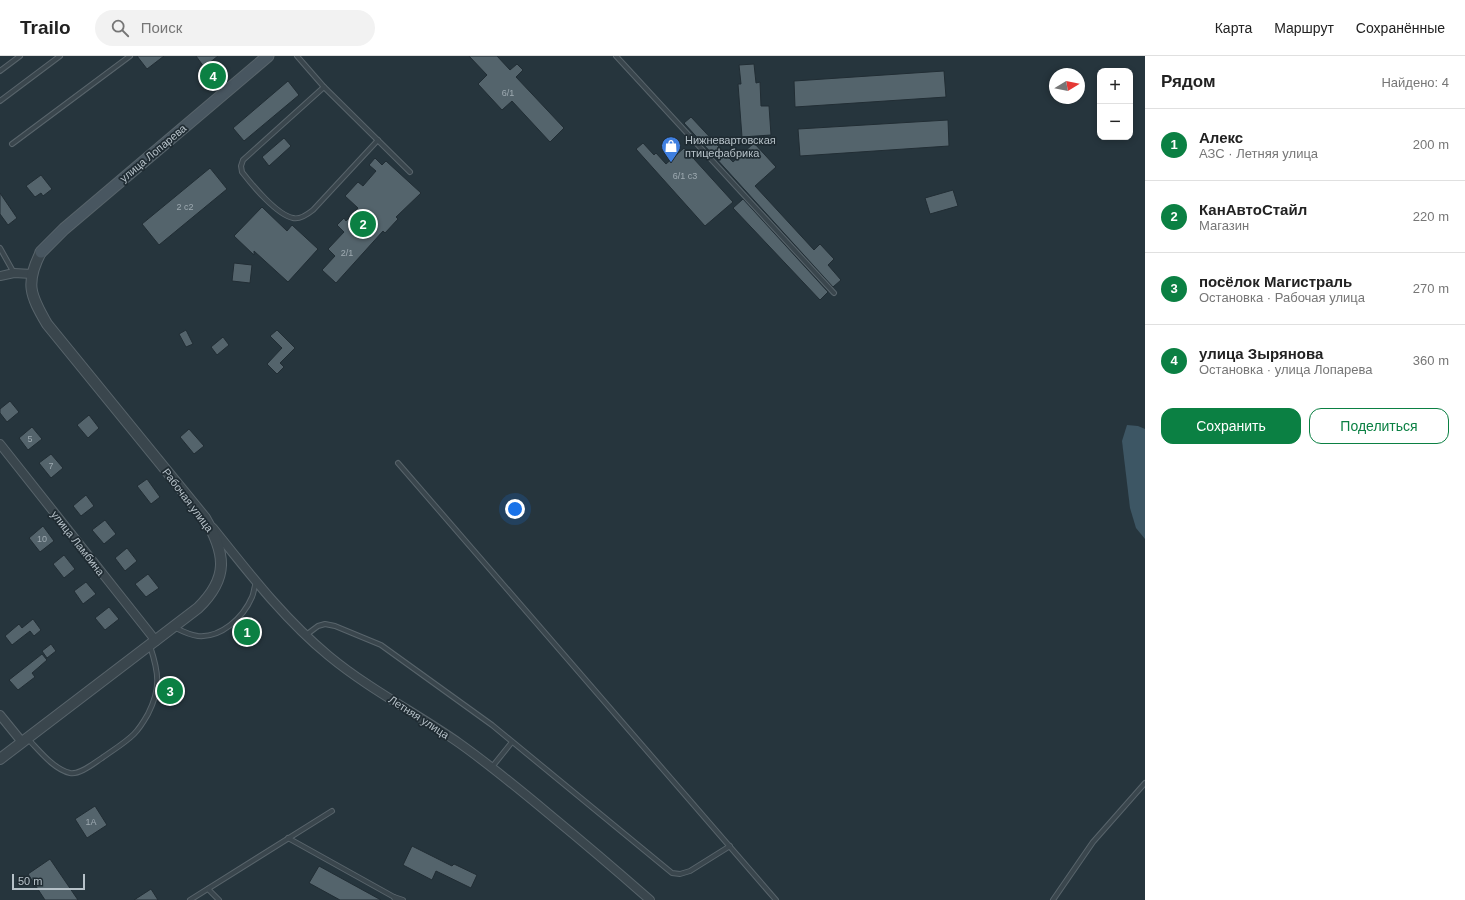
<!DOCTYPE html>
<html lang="ru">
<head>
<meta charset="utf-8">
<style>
  :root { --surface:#fff; --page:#f2f2f2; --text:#222; --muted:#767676; --line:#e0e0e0; --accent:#0b8043 }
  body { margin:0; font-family:Helvetica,sans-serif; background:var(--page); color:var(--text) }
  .controls { position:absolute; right:12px; top:12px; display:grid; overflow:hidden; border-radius:8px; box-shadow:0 2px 6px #0003 }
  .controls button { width:36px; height:36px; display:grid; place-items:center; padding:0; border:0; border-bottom:1px solid var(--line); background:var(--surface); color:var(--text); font:20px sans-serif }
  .compass { position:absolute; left:1049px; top:12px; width:36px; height:36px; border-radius:50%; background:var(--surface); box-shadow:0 2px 6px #0003; rotate:80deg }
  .scale { position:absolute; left:12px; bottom:10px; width:73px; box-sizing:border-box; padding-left:4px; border:2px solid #b6c1c8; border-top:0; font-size:11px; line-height:14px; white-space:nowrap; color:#b6c1c8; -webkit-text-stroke:3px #1f2b32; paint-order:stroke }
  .you { position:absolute; left:515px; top:453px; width:14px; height:14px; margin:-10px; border:3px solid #fff; border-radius:50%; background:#1a73e8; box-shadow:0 0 0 6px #1a73e833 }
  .badge { display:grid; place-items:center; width:26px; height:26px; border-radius:50%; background:var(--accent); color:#fff; font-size:13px; font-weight:700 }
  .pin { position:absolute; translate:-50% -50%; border:2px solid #fff; box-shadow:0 1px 4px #0006 }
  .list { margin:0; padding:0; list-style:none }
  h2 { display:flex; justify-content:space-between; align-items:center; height:52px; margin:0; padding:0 16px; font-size:17px }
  h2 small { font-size:13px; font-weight:400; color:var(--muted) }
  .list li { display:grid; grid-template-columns:26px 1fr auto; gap:12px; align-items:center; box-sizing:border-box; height:72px; padding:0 16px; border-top:1px solid var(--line) }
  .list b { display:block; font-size:15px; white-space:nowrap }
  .list p { margin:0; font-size:13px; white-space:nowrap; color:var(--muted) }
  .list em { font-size:13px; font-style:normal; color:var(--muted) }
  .actions { display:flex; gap:8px; padding:12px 16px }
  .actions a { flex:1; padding:9px 0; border:1px solid var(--accent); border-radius:12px; text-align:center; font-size:14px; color:var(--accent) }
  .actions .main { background:var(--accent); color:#fff }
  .icon { flex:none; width:22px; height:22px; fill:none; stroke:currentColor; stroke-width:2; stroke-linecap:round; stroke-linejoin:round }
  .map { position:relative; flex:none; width:1145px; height:844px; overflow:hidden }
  header { display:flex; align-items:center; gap:24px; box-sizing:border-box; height:56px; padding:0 20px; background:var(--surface); border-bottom:1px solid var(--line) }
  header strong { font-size:19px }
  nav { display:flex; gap:22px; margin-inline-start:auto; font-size:14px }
  .search { width:280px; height:36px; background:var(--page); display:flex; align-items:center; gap:10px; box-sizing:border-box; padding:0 14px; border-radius:22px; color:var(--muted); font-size:15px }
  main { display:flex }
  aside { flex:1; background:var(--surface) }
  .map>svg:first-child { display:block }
</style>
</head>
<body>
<header>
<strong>Trailo</strong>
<div class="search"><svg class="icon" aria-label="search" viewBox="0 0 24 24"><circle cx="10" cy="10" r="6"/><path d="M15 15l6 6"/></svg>Поиск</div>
<nav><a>Карта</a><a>Маршрут</a><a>Сохранённые</a></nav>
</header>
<main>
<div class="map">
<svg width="1145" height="844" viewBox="0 0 1145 844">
  <rect width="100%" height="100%" fill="#26353d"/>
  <path fill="#3d5664" d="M1127 369 1138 370 1145 373V483L1136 472 1130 452 1122 385Z"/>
  <g fill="#54646c" stroke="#212d34">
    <path d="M137 0H164L147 13Z"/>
    <path d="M196 0H218L204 11Z"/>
    <path d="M469 0H497L510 14 517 8 523 14 516 21 564 72 550 86 512 45 502 54 478 28 487 19Z"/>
    <path d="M754 8 756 27 760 26 761 50H769L771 79 742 81 738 28H741L739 9Z"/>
    <path d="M944 15 946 41 795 51 794 25Z"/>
    <path d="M288 25 299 39 244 85 233 72Z"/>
    <path d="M691 61 733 106 754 87 776 111 755 130 814 194 820 188 834 203 828 209 841 224 833 231 684 67Z"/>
    <path d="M948 64 949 90 800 100 798 73Z"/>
    <path d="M284 82 291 90 269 110 262 101Z"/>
    <path d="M643 87 654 99 656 97 666 108 684 92 733 146 705 170 636 93Z"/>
    <path d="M375 102 382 109 386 105 421 137 396 161 398 163 385 177 383 175 336 227 322 214 335 200 328 193 344 176 337 169 344 162 346 165 358 152 345 140 358 126 363 130 376 115 369 109Z"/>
    <path d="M210 112 227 133 159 189 142 168Z"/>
    <path d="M41 119 52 133 43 140 41 137 35 141 26 130Z"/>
    <path d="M953 134 958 150 930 158 925 142Z"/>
    <path d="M0 137 17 162 8 169 0 158Z"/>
    <path d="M743 143 828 236 820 244 733 152Z"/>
    <path d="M262 151 287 175 292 169 318 193 288 226 254 195V199L234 180Z"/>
    <path d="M234 207 252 209 250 227 232 225Z"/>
    <path d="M186 274 193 288 186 291 179 278Z"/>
    <path d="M277 274 295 292 280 307 284 311 277 318 267 308 282 292 270 280Z"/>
    <path d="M223 281 229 289 217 299 211 291Z"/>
    <path d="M10 345 19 356 7 366 0 357V353Z"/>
    <path d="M89 359 99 372 88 382 77 369Z"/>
    <path d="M32 371 42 383 28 394 19 382Z"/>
    <path d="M189 373 204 390 194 398 180 381Z"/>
    <path d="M51 398 63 412 51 422 39 407Z"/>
    <path d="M147 423 160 441 151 448 137 430Z"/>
    <path d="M86 439 94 450 81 460 73 450Z"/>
    <path d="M105 464 116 478 104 488 92 474Z"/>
    <path d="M43 470 54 485 40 496 29 482Z"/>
    <path d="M127 492 137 505 125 515 115 502Z"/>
    <path d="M64 499 75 513 64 522 53 508Z"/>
    <path d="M148 518 159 532 146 541 135 528Z"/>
    <path d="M86 526 96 538 83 548 74 535Z"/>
    <path d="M109 551 119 563 105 574 95 562Z"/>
    <path d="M33 563 41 574 34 580 30 575 12 589 5 580 19 568 22 572Z"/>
    <path d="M246 563 259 581 247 589 235 572Z"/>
    <path d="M51 588 56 595 47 602 42 595Z"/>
    <path d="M42 598 47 604 32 617 35 621 18 634 9 624Z"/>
    <path d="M95 750 107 769 87 782 75 763Z"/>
    <path d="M412 790 452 810 454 808 477 819 471 832 436 815 432 824 403 809Z"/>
    <path d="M50 803 78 844H45L28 818Z"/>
    <path d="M319 810 381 844H340L309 827Z"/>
    <path d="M151 833 158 844H134Z"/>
  </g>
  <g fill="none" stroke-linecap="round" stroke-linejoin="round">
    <g stroke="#58646b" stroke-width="6">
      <g id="service">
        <path d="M297 0 324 31 410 116"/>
        <path d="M616 0 834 237"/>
        <path d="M0 15 20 0"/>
        <path d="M324 31 243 104 241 110 242 116C252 129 277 159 293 162 300 164 308 158 313 154L378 84"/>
        <path d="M0 45 60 0"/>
        <path d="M12 88 130 0"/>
        <path d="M0 192 14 217"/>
        <path d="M398 407 776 844"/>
        <path d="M174 571C182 575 189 579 198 580 221 582 243 562 252 541 254 537 254 531 256 526"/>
        <path d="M306 579 318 570 325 568 335 570 381 589 492 669 672 817 680 818 690 815 730 790"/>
        <path d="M27 682C39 694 53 713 70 717 80 719 94 707 102 702 113 694 125 687 134 678 140 672 144 665 148 658 161 632 159 617 150 590"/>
        <path d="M492 711 512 686"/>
        <path d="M288 782 394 841 395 844"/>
        <path d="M208 833 219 844"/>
        <path d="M394 841 403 844"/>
        <path d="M190 844 332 755"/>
        <path d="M1053 844 1093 786 1145 727"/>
      </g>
    </g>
    <g stroke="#58646b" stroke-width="10">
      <g id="minor">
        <path d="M0 220 14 217 32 218"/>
        <path d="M0 388 156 585"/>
        <path d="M213 472C249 517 284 563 329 600 369 633 416 657 459 687 490 709 519 733 549 758 583 786 617 815 650 844"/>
        <path d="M0 659 22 686"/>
      </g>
    </g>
    <g stroke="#58646b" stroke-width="12">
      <path id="tertiary" d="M0 703 198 552C229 522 226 498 205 462L47 268C30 239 25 227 41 196"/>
    </g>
    <g stroke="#58646b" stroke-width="13">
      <path id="secondary" d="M41 196 64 173 268 0"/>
    </g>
    <use href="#service" stroke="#3a464d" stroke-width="4"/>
    <use href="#minor" stroke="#3a464d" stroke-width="8"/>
    <use href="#tertiary" stroke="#3a464d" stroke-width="10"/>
    <use href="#secondary" stroke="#485660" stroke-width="11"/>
  </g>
  <defs>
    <g id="shop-pin" transform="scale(1)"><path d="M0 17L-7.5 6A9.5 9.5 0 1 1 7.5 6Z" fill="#3f7fe0" stroke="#1f2b32"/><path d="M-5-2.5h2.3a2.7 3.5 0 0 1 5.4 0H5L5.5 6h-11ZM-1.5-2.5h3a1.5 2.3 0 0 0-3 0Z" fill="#fff"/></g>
  </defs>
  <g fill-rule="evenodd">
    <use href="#shop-pin" x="671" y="90"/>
  </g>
  <g text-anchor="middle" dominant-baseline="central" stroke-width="3.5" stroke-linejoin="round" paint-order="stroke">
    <g font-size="9" fill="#9eaab1">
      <text x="508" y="37">6/1</text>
      <text x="685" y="120">6/1 с3</text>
      <text x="185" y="151">2 с2</text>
      <text x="347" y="197">2/1</text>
      <text x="30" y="383">5</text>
      <text x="51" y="410">7</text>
      <text x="42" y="483">10</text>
      <text x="91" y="766">1А</text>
    </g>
    <g font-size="11" fill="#b6c1c8" stroke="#1f2b32" text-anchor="start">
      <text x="685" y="84">Нижневартовская<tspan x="685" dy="13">птицефабрика</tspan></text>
    </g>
    <g font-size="11" fill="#b6c1c8" stroke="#1f2b32">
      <text transform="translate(153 97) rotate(-40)">улица Лопарева</text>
      <text transform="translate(188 444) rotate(53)">Рабочая улица</text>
      <text transform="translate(78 487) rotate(52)">улица Ламбина</text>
      <text transform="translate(419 661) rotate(33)">Летняя улица</text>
    </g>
  </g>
</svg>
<div class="controls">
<button>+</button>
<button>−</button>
</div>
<svg class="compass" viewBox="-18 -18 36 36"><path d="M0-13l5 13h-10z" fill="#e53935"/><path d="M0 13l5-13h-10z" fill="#767676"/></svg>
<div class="scale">50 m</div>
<div class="you"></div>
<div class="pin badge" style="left:247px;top:576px">1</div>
<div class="pin badge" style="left:363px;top:168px">2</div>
<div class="pin badge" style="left:170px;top:635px">3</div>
<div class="pin badge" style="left:213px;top:20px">4</div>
</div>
<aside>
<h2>Рядом<small>Найдено: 4</small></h2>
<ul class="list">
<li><span class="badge">1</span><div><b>Алекс</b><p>АЗС · Летняя улица</p></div><em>200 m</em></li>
<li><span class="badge">2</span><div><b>КанАвтоСтайл</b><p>Магазин</p></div><em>220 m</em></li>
<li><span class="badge">3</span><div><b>посёлок Магистраль</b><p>Остановка · Рабочая улица</p></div><em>270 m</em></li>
<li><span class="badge">4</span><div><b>улица Зырянова</b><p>Остановка · улица Лопарева</p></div><em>360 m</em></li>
</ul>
<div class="actions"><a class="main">Сохранить</a><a>Поделиться</a></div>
</aside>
</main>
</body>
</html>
